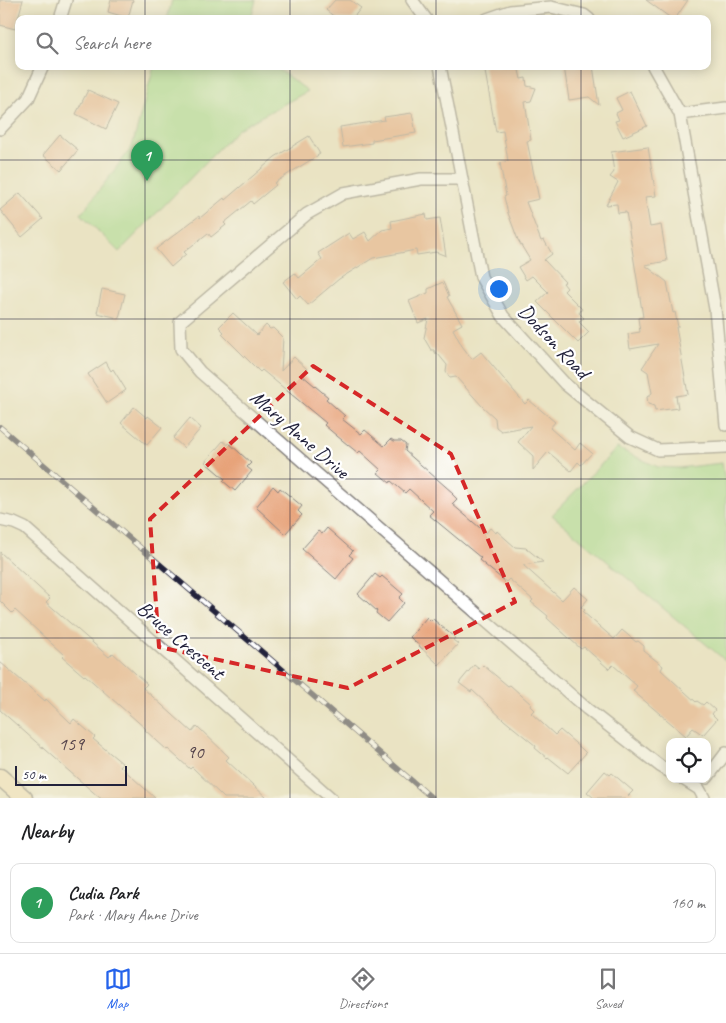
<!DOCTYPE html>
<html lang="en">
<head>
<meta charset="utf-8">
<style>
  :root { --surface:#fff; --page:#f2f2f2; --text:#202124; --muted:#757577; --line:#e0e0e0; --accent:#2563eb }
  body { margin:0; font-family:Caveat,sans-serif; background:var(--page); color:var(--text) }
  .controls { position:absolute; right:15px; bottom:15px; display:grid; overflow:hidden; border-radius:10px; box-shadow:0 2px 12px #0003 }
  .controls button { width:45px; height:45px; display:grid; place-items:center; padding:0; border:0; border-bottom:1px solid var(--line); background:var(--surface); color:var(--text); font:25px sans-serif }
  .scale { position:absolute; left:15px; bottom:12px; width:112px; box-sizing:border-box; padding-left:5px; border:2px solid #22223b; border-top:0; font-size:14px; line-height:18px; white-space:nowrap; color:#22223b; -webkit-text-stroke:4px #fff; paint-order:stroke }
  .you { position:absolute; left:498px; top:288px; width:18px; height:18px; margin:-12px; border:4px solid #fff; border-radius:50%; background:#1a73e8; box-shadow:0 0 0 8px #1a73e833 }
  .badge { display:grid; place-items:center; width:32px; height:32px; border-radius:50%; background:var(--accent); color:#fff; font-size:16px; font-weight:700 }
  .pin { position:absolute; translate:-50% -41px; filter:drop-shadow(0 1px 2px #0008) }
  .pin::after { content:''; position:absolute; top:26px; width:18px; height:15px; background:inherit; clip-path:polygon(0 0,100% 0,50% 100%) }
  .list { margin:0; padding:0; list-style:none }
  h2 { display:flex; justify-content:space-between; align-items:center; height:65px; margin:0; padding:0 20px; font-size:21px }
  h2 small { font-size:16px; font-weight:400; color:var(--muted) }
  .list li { display:grid; grid-template-columns:32px 1fr auto; gap:15px; align-items:center; box-sizing:border-box; height:80px; margin:0 10px 10px; padding:0 10px; border:1px solid var(--line); border-radius:10px }
  .list b { display:block; font-size:19px; white-space:nowrap }
  .list p { margin:0; font-size:16px; white-space:nowrap; color:var(--muted) }
  .list em { font-size:16px; font-style:normal; color:var(--muted) }
  .icon { flex:none; width:28px; height:28px; fill:none; stroke:currentColor; stroke-width:2; stroke-linecap:round; stroke-linejoin:round }
  .map { position:relative; flex:none; width:726px; height:798px; overflow:hidden }
  .search { position:absolute; background:var(--surface); box-shadow:0 2px 12px #0003; left:15px; right:15px; top:15px; height:55px; display:flex; align-items:center; gap:12px; box-sizing:border-box; padding:0 18px; border-radius:10px; color:var(--muted); font-size:19px }
  .sheet { height:155px; background:var(--surface) }
  nav { display:flex; justify-content:space-around; align-items:center; box-sizing:border-box; height:70px; border-top:1px solid var(--line); background:var(--surface); font-size:14px; color:var(--muted) }
  nav a { display:grid; justify-items:center; gap:2px }
  nav .on { color:var(--accent) }
  .map>svg:first-child { display:block }
</style>
</head>
<body>
<div class="map">
<svg width="726" height="798" viewBox="0 0 726 798">
  <rect width="100%" height="100%" fill="#fff"/>
  <filter id="ink" filterUnits="userSpaceOnUse"><feTurbulence type="fractalNoise" baseFrequency=".02" numOctaves="2"/><feDisplacementMap in="SourceGraphic" scale="10" xChannelSelector="R" yChannelSelector="G"/><feConvolveMatrix kernelMatrix="1 2 1 2 8 2 1 2 1" color-interpolation-filters="sRGB"/></filter>
  <filter id="wash" filterUnits="userSpaceOnUse"><feTurbulence type="fractalNoise" baseFrequency=".0096" numOctaves="4" result="noise"/><feDisplacementMap in="SourceGraphic" scale="20" xChannelSelector="R" yChannelSelector="G"/><feGaussianBlur stdDeviation="1.12" result="paint"/><feColorMatrix in="noise" values="0 0 0 0 0 0 0 0 0 0 0 0 0 0 0 0 0 1.4 0 .05"/><feComposite in="paint" operator="in"/></filter>
  <g filter="url(#wash)">
    <rect width="100%" height="100%" fill="#eae3c3"/>
    <g fill="#a0db8e" stroke="#617e64">
      <path d="M172 0H256L251 19H167Z"/>
      <path d="M154 66H274L308 91 238 129 119 252 81 214 132 147Z"/>
      <path d="M617 448 658 467 678 468 722 463 726 488V661L552 515Z"/>
    </g>
    <g id="blocks">
      <g fill="#e7a379">
        <path d="M0 0H23L15 29 0 25Z"/>
        <path d="M111 0H133L128 18 108 12Z"/>
        <path d="M335 0H350L361 8 352 19H337L326 10Z"/>
        <path d="M646 0H688L675 19H672Z"/>
        <path d="M484 66H518L521 79 526 78 527 86 536 88 531 101 525 102 531 140 527 141 539 199 526 202 541 241 544 240 552 254 544 260 565 282 563 283 567 288 564 291 582 309 579 313 584 318 579 322 589 332 578 343 537 302 548 292 532 276 526 280 518 267 530 260 518 240 508 213 504 197 506 196 500 163 508 161 503 131 496 132Z"/>
        <path d="M564 66H593L599 105 589 97 569 100Z"/>
        <path d="M88 90 118 104 106 129 76 114Z"/>
        <path d="M630 91 647 126 623 137 615 121 619 120 616 113 622 110 616 98Z"/>
        <path d="M412 113 416 133 372 140V143L343 147 340 127 385 120 384 117Z"/>
        <path d="M60 135 78 150 61 170 43 155Z"/>
        <path d="M309 136 320 154 274 183 276 185 253 204 251 201 224 223 226 225 211 237 208 233 184 252 186 254 171 267 156 249 199 216 200 218 224 198 225 200 275 157Z"/>
        <path d="M648 147 656 196 645 197 650 227 661 225 667 261 645 265 667 282 673 313 675 312 678 327H676L688 394 676 396 678 408 655 411 654 406 648 404 647 397 652 393 648 372 642 368 658 344 630 349 628 334 640 332 638 318 643 317 637 279 626 212 618 213 617 204 606 205 618 182 610 177 614 172 611 152Z"/>
        <path d="M20 193 43 219 22 237 0 210Z"/>
        <path d="M426 214 427 220 440 218 446 256 436 252 417 255 416 250 373 258 339 279 308 305 300 296 297 299 283 282 295 273 299 278 322 259 318 253 349 233 353 239 365 232 370 241 382 230 392 228 391 221Z"/>
        <path d="M443 282 449 296 447 297 462 324 453 329 462 346 472 359 481 352 525 404 529 400 555 422 550 428 575 450 580 443 592 453 581 465 578 462 571 471 548 452 533 470V456L518 442 531 426 501 431 496 427 495 418 482 406 456 377 450 378 446 372 447 365 438 354H436L434 350H431L424 338 428 319 418 323 409 301 428 293V289Z"/>
        <path d="M102 289 125 294 119 318 97 313Z"/>
        <path d="M233 313 257 335 266 325 270 329 273 328 283 338 281 371 294 357 307 369 302 375 328 397 326 399 345 416 342 419 361 434 365 430 384 446 391 439 394 441H401L406 445 405 451 453 493 452 494 457 499 452 504 486 533 490 528 496 533 497 531 515 547 526 548 543 562 523 565 562 600 574 587 588 599 581 607 585 610 583 612 614 639 622 630 636 642 638 641 644 646V651L663 666 661 670 696 702 697 701 703 705 706 702 715 710 712 714 717 719 703 735 693 728 686 736 633 691 637 686 613 665 609 669 584 647 581 649 547 618 548 616 531 602 533 600 509 579 506 582 491 570 479 560 481 558 429 515 433 511 409 489 405 493 391 481 390 483 378 473 381 470 360 451 358 453 337 436 324 425 326 423 262 370 260 372 222 334 224 332 219 327Z"/>
        <path d="M106 362 111 371 113 369 126 390 107 403 88 374Z"/>
        <path d="M134 407 147 418 148 416 162 427 147 445 121 423Z"/>
        <path d="M190 418 201 428 184 448 173 438Z"/>
        <path d="M223 441 228 445 229 443 251 463 247 467 252 471 235 491 223 481 225 479 205 462Z"/>
        <path d="M273 486 278 491 280 488 302 506 298 511 302 515 285 534 256 507Z"/>
        <path d="M327 528 353 551 349 555 353 558 336 579 302 549 318 531 322 534Z"/>
        <path d="M0 552 50 598 46 602 109 657 113 653 147 684 143 688 192 732 197 726 229 757 226 760 267 798H224L192 767 190 769 168 749 167 750 145 730 146 729 85 675 84 676 62 657 64 655 15 610 12 613 0 601Z"/>
        <path d="M375 574 380 578 382 576 403 594 399 598 404 603 387 622 376 613 377 611 358 594Z"/>
        <path d="M427 617 431 621 433 619 455 638 453 640 458 644 439 665 410 637Z"/>
        <path d="M0 662 45 701 46 699 71 723 74 719 95 737 93 739 122 763 120 766 155 798H100L62 765 0 710Z"/>
        <path d="M474 665 479 669 483 665 508 686 510 685 531 704 530 706 534 710 531 713 555 735 560 730 582 749 586 753 568 773 548 757 547 758 535 748 536 746 504 720 472 690 471 692 459 683Z"/>
        <path d="M605 771 610 775 612 773 633 791 626 798H594L587 792Z"/>
      </g>
    </g>
  </g>
  <g filter="url(#ink)">
    <use href="#blocks" fill-opacity="0" stroke="#86827f" stroke-width="1"/>
    <g fill="none" stroke-linecap="round" stroke-linejoin="round">
      <g stroke="#86827f" stroke-width="14">
        <g id="street">
          <path d="M412 0 426 19"/>
          <path d="M60 19 66 0"/>
          <path d="M487 19 510 11 551 7 584 15 589 19"/>
          <path d="M440 66 481 277 503 316 565 384 630 437 658 450 726 447"/>
          <path d="M653 66 680 114 715 309 726 425"/>
          <path d="M680 114 726 108"/>
          <path d="M0 129 28 99 43 66"/>
          <path d="M461 179H421L344 193 307 214 180 322 181 349 200 372 587 709 660 766 670 772"/>
          <path d="M0 520 14 523 25 528 331 798"/>
          <path d="M707 778 726 753"/>
          <path d="M683 779 699 789 704 798"/>
        </g>
      </g>
      <g stroke="#86827f" stroke-width="19">
        <path id="secondary" d="M0 777 24 798"/>
      </g>
      <use href="#street" stroke="#fff" stroke-width="11"/>
      <use href="#secondary" stroke="#f9e7c3" stroke-width="16"/>
      <g stroke="#22223b" stroke-width="5.5">
        <path id="rail" d="M0 427 432 798"/>
      </g>
      <use href="#rail" stroke="#fff" stroke-width="4" stroke-dasharray="11" stroke-linecap="butt"/>
    </g>
  </g>
  <path d="M0 0H726V798H0ZM313 366 451 454 515 602 348 688 159 647 150 519Z" fill="#eae3c3" fill-opacity=".55" fill-rule="evenodd"/>
  <path fill="none" stroke="#d62828" stroke-width="4" stroke-dasharray="10 6" stroke-linejoin="round" d="M313 366 451 454 515 602 348 688 159 647 150 519Z"/>
  <path fill="none" stroke="#22223b" stroke-width="1" stroke-opacity="0.55" d="M145 0V19M290 0V19M436 0V19M581 0V19M145 66V798M290 66V798M436 66V798M581 66V798M0 160H726M0 319H726M0 479H726M0 638H726"/>
  <g text-anchor="middle" dominant-baseline="central" stroke-width="4.5" stroke-linejoin="round" paint-order="stroke">
    <g font-size="19" fill="#53424a">
      <text x="71" y="744">159</text>
      <text x="195" y="752">90</text>
    </g>
    <g font-size="21" fill="#22223b" stroke="#fff">
      <text transform="translate(554 341) rotate(47)">Dodson Road</text>
      <text transform="translate(300 434) rotate(41)">Mary Anne Drive</text>
      <text transform="translate(181 640) rotate(41)">Bruce Crescent</text>
    </g>
  </g>
</svg>
<div class="controls">
<button><svg class="icon" aria-label="locate" viewBox="0 0 24 24"><circle cx="12" cy="12" r="6"/><path d="M12 2v4M12 18v4M2 12h4M18 12h4"/></svg></button>
</div>
<div class="scale">50 m</div>
<div class="you"></div>
<div class="pin badge" style="left:147px;top:181px;background:#2e9e5b">1</div>
<div class="search"><svg class="icon" aria-label="search" viewBox="0 0 24 24"><circle cx="10" cy="10" r="6"/><path d="M15 15l6 6"/></svg>Search here</div>
</div>
<section class="sheet">
<h2>Nearby<small></small></h2>
<ul class="list">
<li><span class="badge" style="background:#2e9e5b">1</span><div><b>Cudia Park</b><p>Park · Mary Anne Drive</p></div><em>160 m</em></li>
</ul>
</section>
<nav>
<a class="on"><svg class="icon" aria-label="map" viewBox="0 0 24 24"><path d="M3 6l6-2 6 2 6-2v14l-6 2-6-2-6 2zM9 4v14M15 6v14"/></svg>Map</a>
<a><svg class="icon" aria-label="directions" viewBox="0 0 24 24"><path d="M12 3l9 9-9 9-9-9zM9 14v-3h6M13 9l2 2-2 2"/></svg>Directions</a>
<a><svg class="icon" aria-label="saved" viewBox="0 0 24 24"><path d="M7 4h10v16l-5-4-5 4z"/></svg>Saved</a>
</nav>
</body>
</html>
